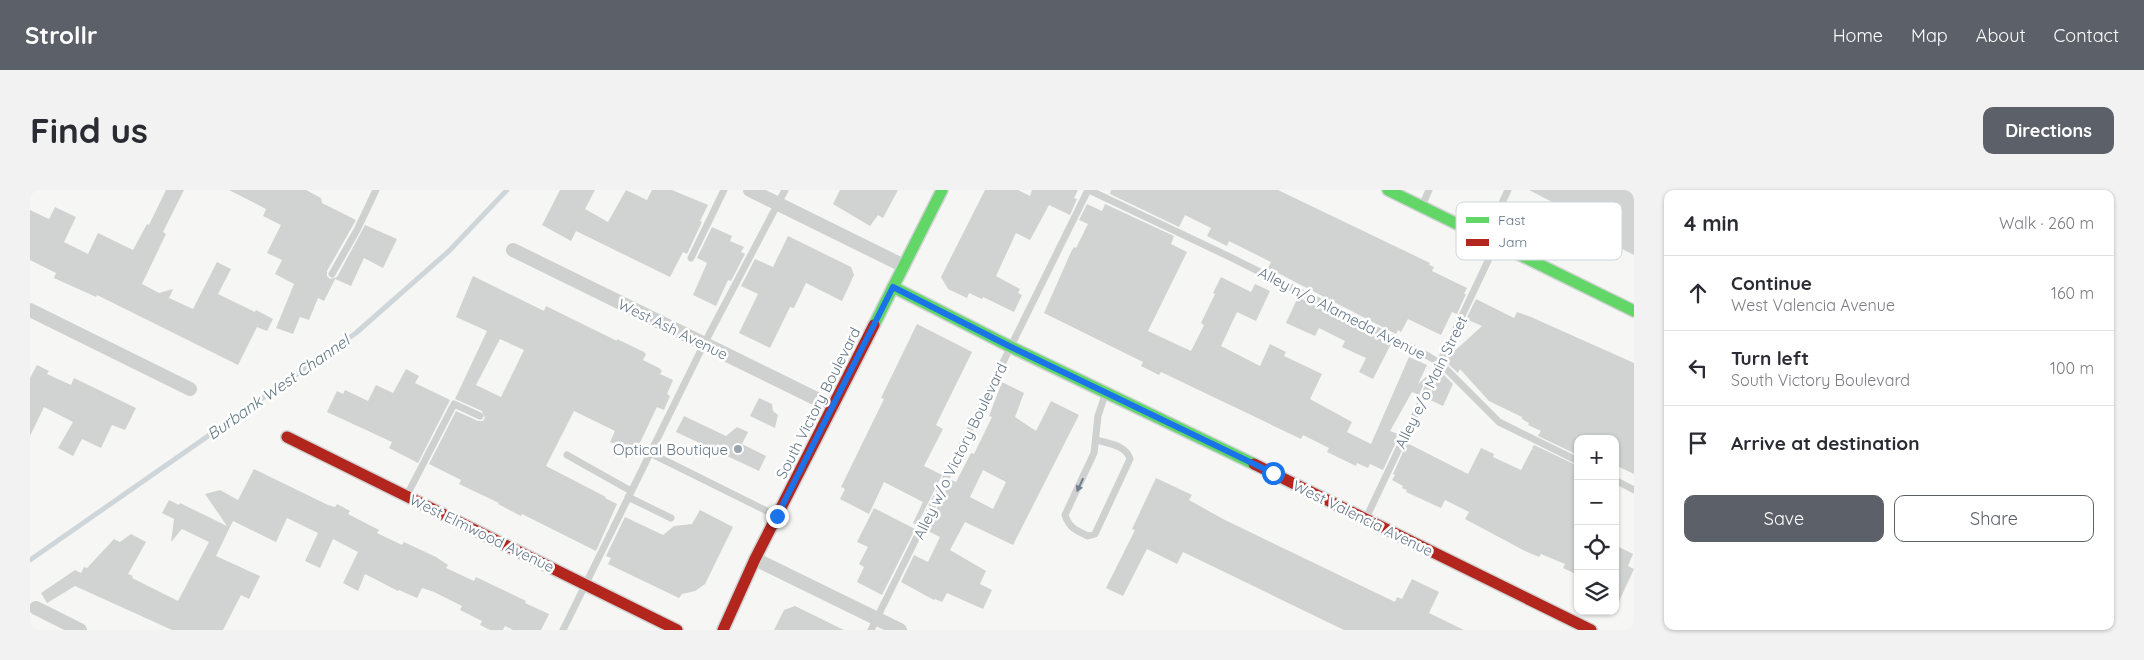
<!DOCTYPE html>
<html lang="en">
<head>
<meta charset="utf-8">
<style>
  :root { --surface:#fff; --page:#f2f2f3; --text:#2b2b33; --muted:#7c7c81; --line:#e1e1e2; --accent:#5c6169 }
  body { margin:0; font-family:Quicksand,sans-serif; background:var(--page); color:var(--text) }
  .controls { position:absolute; right:15px; bottom:15px; display:grid; overflow:hidden; border-radius:10px; box-shadow:0 1px 4px #0004 }
  .controls button { width:45px; height:45px; display:grid; place-items:center; padding:0; border:0; border-bottom:1px solid var(--line); background:var(--surface); color:var(--text); font:25px sans-serif }
  .stop { position:absolute; width:15px; height:15px; margin:-11px; border:4px solid #1a73e8; border-radius:50%; background:#fff }
  .stop.end { background:#1a73e8; border-color:#fff; box-shadow:0 1px 5px #0008 }
  .list { margin:0; padding:0; list-style:none }
  h2 { display:flex; justify-content:space-between; align-items:center; height:65px; margin:0; padding:0 20px; font-size:21px }
  h2 small { font-size:16px; font-weight:400; color:var(--muted) }
  .list li { display:grid; grid-template-columns:32px 1fr auto; gap:15px; align-items:center; box-sizing:border-box; height:75px; padding:0 20px; border-top:1px solid var(--line) }
  .list b { display:block; font-size:19px; white-space:nowrap }
  .list p { margin:0; font-size:16px; white-space:nowrap; color:var(--muted) }
  .list em { font-size:16px; font-style:normal; color:var(--muted) }
  .actions { display:flex; gap:10px; padding:15px 20px }
  .actions a { flex:1; padding:11px 0; border:1px solid var(--accent); border-radius:10px; text-align:center; font-size:18px; color:var(--accent) }
  .actions .main { background:var(--accent); color:#fff }
  .icon { flex:none; width:28px; height:28px; fill:none; stroke:currentColor; stroke-width:2; stroke-linecap:round; stroke-linejoin:round }
  .map { position:relative; flex:none; width:1604px; height:440px; overflow:hidden; border-radius:10px }
  header { display:flex; align-items:center; gap:30px; box-sizing:border-box; height:70px; padding:0 25px; background:var(--accent); color:#fff }
  header strong { font-size:24px }
  nav { display:flex; gap:28px; margin-inline-start:auto; font-size:18px }
  .intro { display:flex; align-items:center; justify-content:space-between; box-sizing:border-box; height:120px; padding:0 30px }
  h1 { margin:0; font-size:35px }
  .button { padding:12px 22px; border-radius:10px; background:var(--accent); color:#fff; font-size:18px; font-weight:700 }
  main { display:flex; gap:30px; padding:0 30px }
  aside { flex:1; background:var(--surface); border-radius:10px; box-shadow:0 1px 4px #0004 }
  .map>svg:first-child { display:block }
</style>
</head>
<body>
<header>
<strong>Strollr</strong>
<nav><a>Home</a><a>Map</a><a>About</a><a>Contact</a></nav>
</header>
<div class="intro"><h1>Find us</h1><a class="button">Directions</a></div>
<main>
<div class="map">
<svg width="1604" height="440" viewBox="0 0 1604 440">
  <rect width="100%" height="100%" fill="#f6f6f4"/>
  <g fill="none" stroke-linecap="round" stroke-linejoin="round">
    <path stroke="#cfd6d9" stroke-width="5" d="M0 370 326 143 419 61 477 0"/>
  </g>
  <g fill="#d1d2d2" fill-rule="evenodd">
    <path d="M136 0H154L133 42 136 44 112 94 129 103 143 99 139 108 163 119 187 72 201 79 188 104 225 122 226 120 243 129 237 141 227 137 208 175 67 105 66 107 24 88 26 83 0 70V20L19 29 25 17 46 27 34 52 58 64 68 43 103 60 117 34 119 35Z"/>
    <path d="M199 0H276L291 8 292 13 326 30 297 81V86L300 89 307 87 335 35 367 49 353 78 334 68 321 96 305 89 294 111 288 108 279 130 270 127 263 144 246 138 264 94 245 84 252 70 237 63 251 35 233 26 236 19Z"/>
    <path d="M530 0H565L555 19 578 32 596 0 617 10 622 0H642L678 15 670 31 672 32 657 64 653 62 640 87 546 41 541 51 512 35Z"/>
    <path d="M810 0H868L853 28 848 25 840 36 803 14Z"/>
    <path d="M955 0H988L1000 6 1002 0H1048L1044 8 1047 9 1040 25 1019 15 1000 50 986 43 966 86 990 99 988 103 992 105 984 122 953 107 952 109 939 103 937 108 918 99 911 87Z"/>
    <path d="M1081 0H1248L1400 73 1399 75 1404 77 1402 81 1437 98 1434 104H1436L1427 124 1422 122 1411 145 1378 129 1371 142 1368 140 1366 144 1238 78 1241 72 1199 51 1197 56 1177 46 1181 38 1155 25 1149 37 1080 4Z"/>
    <path d="M1499 0H1604V65L1521 23 1526 14Z"/>
    <path d="M1057 14 1072 21 1075 14 1144 46 1141 54 1157 62 1118 141 1161 161 1174 135 1171 133 1185 104 1183 103 1191 87 1221 102 1225 94 1240 101 1226 131 1207 122 1191 156 1230 176 1240 154 1256 162 1254 166 1292 184 1280 209 1322 232 1317 242 1341 254 1379 167 1397 175 1388 194 1398 185 1389 205 1382 202 1360 241 1368 244 1366 248H1368L1353 280 1340 274 1338 278 1327 273 1326 276 1297 262 1299 258 1273 245 1271 249 1131 182 1129 185 1111 176 1113 172 1014 123 1041 62 1044 57 1046 58 1058 34 1049 30Z"/>
    <path d="M682 37 702 46 700 51 714 57 711 62 715 64 701 91 698 90 686 116 663 105 677 73 667 68Z"/>
    <path d="M758 46 821 77 824 85 812 111 776 93 764 118 760 117 740 158 709 143 728 104 711 96 725 69 743 77Z"/>
    <path d="M443 86 514 121 516 116 587 151V149L614 162 616 164 613 170 629 178 632 181 630 184 643 190 637 204 640 206 634 220 627 217 605 263 580 252 585 241 544 221 516 276 576 307 575 308 587 314 566 361 492 324 491 326 468 314 469 313 429 294 431 290 399 274 426 221 448 231H453L455 228 452 221 425 209 457 141 426 127ZM470 149 494 160 471 207 446 195Z"/>
    <path d="M1268 107 1361 154 1343 189 1329 182 1336 168 1312 157 1315 151 1289 138 1285 146 1256 133Z"/>
    <path d="M1446 109 1484 128 1487 122 1501 127 1604 173V284L1585 275V249H1548V265L1508 246 1511 241 1498 235 1499 233 1492 229V227L1459 211 1430 179 1428 183 1416 172 1419 166 1452 136 1436 129Z"/>
    <path d="M887 134 942 162 906 235 913 239 894 276 912 285 887 335 883 333 893 312 854 292 839 324 810 309 815 299 811 297 854 209 851 208Z"/>
    <path d="M7 175 19 181 17 184 41 195 44 188 106 218 95 240 82 235 71 258 52 249 43 266 28 258 43 232 14 217 0 246V188Z"/>
    <path d="M376 179 389 186 385 193 420 210 388 273 359 258 362 252 297 222 307 201 313 204 315 200 338 211 346 195 363 203Z"/>
    <path d="M1411 182 1423 194 1413 216 1398 209Z"/>
    <path d="M972 192 994 203 985 227 1006 241 1021 211 1049 225 983 355 935 332 920 360 956 381 950 394 962 400 953 419 917 403 912 412 905 409 904 410 871 392 884 365 898 372 910 347 896 340 921 290 926 292 941 263 944 264 962 227 959 226ZM953 280 976 292 963 319 940 307Z"/>
    <path d="M729 208 742 214 743 221 748 225 745 238 720 226Z"/>
    <path d="M654 226 696 246 707 237 718 242 712 254 736 266 729 281 646 242Z"/>
    <path d="M1377 253 1438 284 1451 258 1464 264 1463 267 1491 280 1502 259 1505 261 1502 258 1504 255 1548 276V385L1533 378 1535 374 1511 364 1509 367 1495 361 1435 329 1439 322 1415 310 1411 318 1376 302 1377 300 1372 298 1373 296 1362 290 1365 285 1363 284Z"/>
    <path d="M224 279 298 315 305 317 307 314 320 321 318 324 349 340 347 343 372 355 374 352 406 367 418 375 416 378 444 391 446 387 496 411 495 413 519 424 511 440H483L475 436 473 440H460L450 435 452 431 430 420 432 416 404 402 392 398 387 408 369 400 368 401 335 384 328 401 313 393 328 362 303 349 290 378 275 371 288 343 257 328 246 352 203 331 199 339 186 366 230 386 219 409 211 405 193 440H142L45 396 17 413 11 403 45 380 51 383 54 377 57 378 84 349 90 352 101 344 116 352 98 384 103 386 102 388 148 411 179 352 152 339 141 352 144 329 132 323 139 310 149 315 150 313 197 336 175 304 190 300 208 310Z"/>
    <path d="M1126 288 1162 305 1159 310 1193 329 1365 412 1367 407 1372 409 1382 389 1409 402 1399 423 1434 440H1314L1153 362 1147 374 1117 359 1093 406 1076 398 1105 340 1102 339Z"/>
    <path d="M844 318 885 339 852 405 827 392 834 377 829 374 838 357 827 352Z"/>
    <path d="M670 320 703 337 675 394 665 401 652 404 649 408 578 374 581 368 576 366 595 327 633 345 644 336 662 334Z"/>
    <path d="M1585 355 1603 364 1598 376 1604 379 1585 420Z"/>
    <path d="M765 416 814 440H744L754 420Z"/>
  </g>
  <g fill="none" stroke-linecap="round" stroke-linejoin="round">
    <g stroke="#d1d3d4" stroke-width="14">
      <g id="fast">
        <path d="M1358 0 1604 121"/>
        <path d="M863 97 981 157 1224 274"/>
        <path d="M844 135 912 0"/>
      </g>
    </g>
    <g stroke="#d1d3d4" stroke-width="14">
      <g id="jam">
        <path d="M257 247 647 440"/>
        <path d="M1224 274 1561 440"/>
        <path d="M693 440 725 369 844 135"/>
      </g>
    </g>
    <g stroke="#cfd1d1" stroke-width="7">
      <path d="M1059 0 1200 67 1398 166 1411 174 1469 232 1548 271"/>
      <path d="M1392 16 1399 0"/>
      <path d="M1456 47 1478 0"/>
      <path d="M661 68 694 0"/>
      <path d="M302 84 327 40 346 0"/>
      <path d="M1067 250C1079 254 1096 255 1100 269L1065 344 1058 346C1047 341 1039 338 1035 325L1064 263 1068 226 1075 205"/>
      <path d="M620 263 745 325"/>
      <path d="M537 265 601 301"/>
      <path d="M1585 290 1604 300"/>
      <path d="M377 305 424 214 450 226"/>
      <path d="M598 307 641 328"/>
      <path d="M1337 326 1466 54"/>
      <path d="M533 440 674 154 755 0"/>
      <path d="M841 440 1058 0"/>
    </g>
    <g stroke="#cfd1d1" stroke-width="14">
      <path d="M720 0 874 76"/>
      <path d="M483 60 803 217"/>
      <path d="M0 120 160 199"/>
      <path d="M725 369 870 440"/>
      <path d="M6 418 50 440"/>
    </g>
    <use href="#fast" stroke="#63d668" stroke-width="11"/>
    <use href="#jam" stroke="#b3261e" stroke-width="11"/>
  </g>
  <defs><path id="oneway-solid" d="M-6-.8H1V-3.2L6.5 0L1 3.2V.8H-6Z" transform="scale(1.25)"/></defs>
  <use fill="#6f7f8e" href="#oneway-solid" transform="translate(1050 295) rotate(115)"/>
  <g fill="none" stroke-linecap="round" stroke-linejoin="round">
    <path stroke="#1a73e8" stroke-width="6" d="M747 326 863 97 981 157 1243 283"/>
  </g>
  <circle fill="#97a3ac" stroke="#fff" stroke-width="2" cx="708" cy="259" r="5"/>
  <g text-anchor="middle" dominant-baseline="central" stroke-width="5" stroke-linejoin="round" paint-order="stroke">
    <g font-size="15" fill="#647686" stroke="#fff">
      <text transform="translate(1312 123) rotate(27)">Alley n/o Alameda Avenue</text>
      <text transform="translate(643 139) rotate(26)">West Ash Avenue</text>
      <text transform="translate(1401 192) rotate(-64)">Alley e/o Main Street</text>
      <text transform="translate(788 213) rotate(-63)">South Victory Boulevard</text>
      <text transform="translate(930 261) rotate(-64)">Alley w/o Victory Boulevard</text>
      <text transform="translate(1333 328) rotate(26)">West Valencia Avenue</text>
      <text transform="translate(452 343) rotate(26)">West Elmwood Avenue</text>
    </g>
    <g font-size="15" fill="#647686" stroke="#fff" text-anchor="end">
      <text x="698" y="259">Optical Boutique</text>
    </g>
    <g font-size="16" font-style="italic" fill="#607882" stroke="#fff">
      <text transform="translate(248 197) rotate(-35)">Burbank West Channel</text>
    </g>
  </g>
  <rect x="1426" y="12" width="166" height="58" rx="8" fill="#fff" stroke="#d0d6db" stroke-width="1"/>
  <rect x="1436" y="27" width="23" height="6" fill="#63d668"/>
  <rect x="1436" y="49" width="23" height="7" fill="#b3261e"/>
  <g font-size="14" fill="#647686">
    <text x="1468" y="35">Fast</text>
    <text x="1468" y="57">Jam</text>
  </g>
</svg>
<div class="controls">
<button>+</button>
<button>−</button>
<button><svg class="icon" aria-label="locate" viewBox="0 0 24 24"><circle cx="12" cy="12" r="6"/><path d="M12 2v4M12 18v4M2 12h4M18 12h4"/></svg></button>
<button><svg class="icon" aria-label="layers" viewBox="0 0 24 24"><path d="M12 4l9 5-9 5-9-5zM3 14l9 5 9-5"/></svg></button>
</div>
<div class="stop" style="left:1243px;top:283px"></div>
<div class="stop end" style="left:747px;top:326px"></div>
</div>
<aside>
<h2>4 min<small>Walk · 260 m</small></h2>
<ul class="list">
<li><svg class="icon" aria-label="ahead" viewBox="0 0 24 24"><path d="M12 20V5M6 11l6-6 6 6"/></svg><div><b>Continue</b><p>West Valencia Avenue</p></div><em>160 m</em></li>
<li><svg class="icon" aria-label="left" viewBox="0 0 24 24"><path d="M17 20v-9H6M10 6l-5 5 5 5"/></svg><div><b>Turn left</b><p>South Victory Boulevard</p></div><em>100 m</em></li>
<li><svg class="icon" aria-label="arrive" viewBox="0 0 24 24"><path d="M6 21V4h12l-3 4 3 4H6"/></svg><div><b>Arrive at destination</b></div></li>
</ul>
<div class="actions"><a class="main">Save</a><a>Share</a></div>
</aside>
</main>
</body>
</html>
